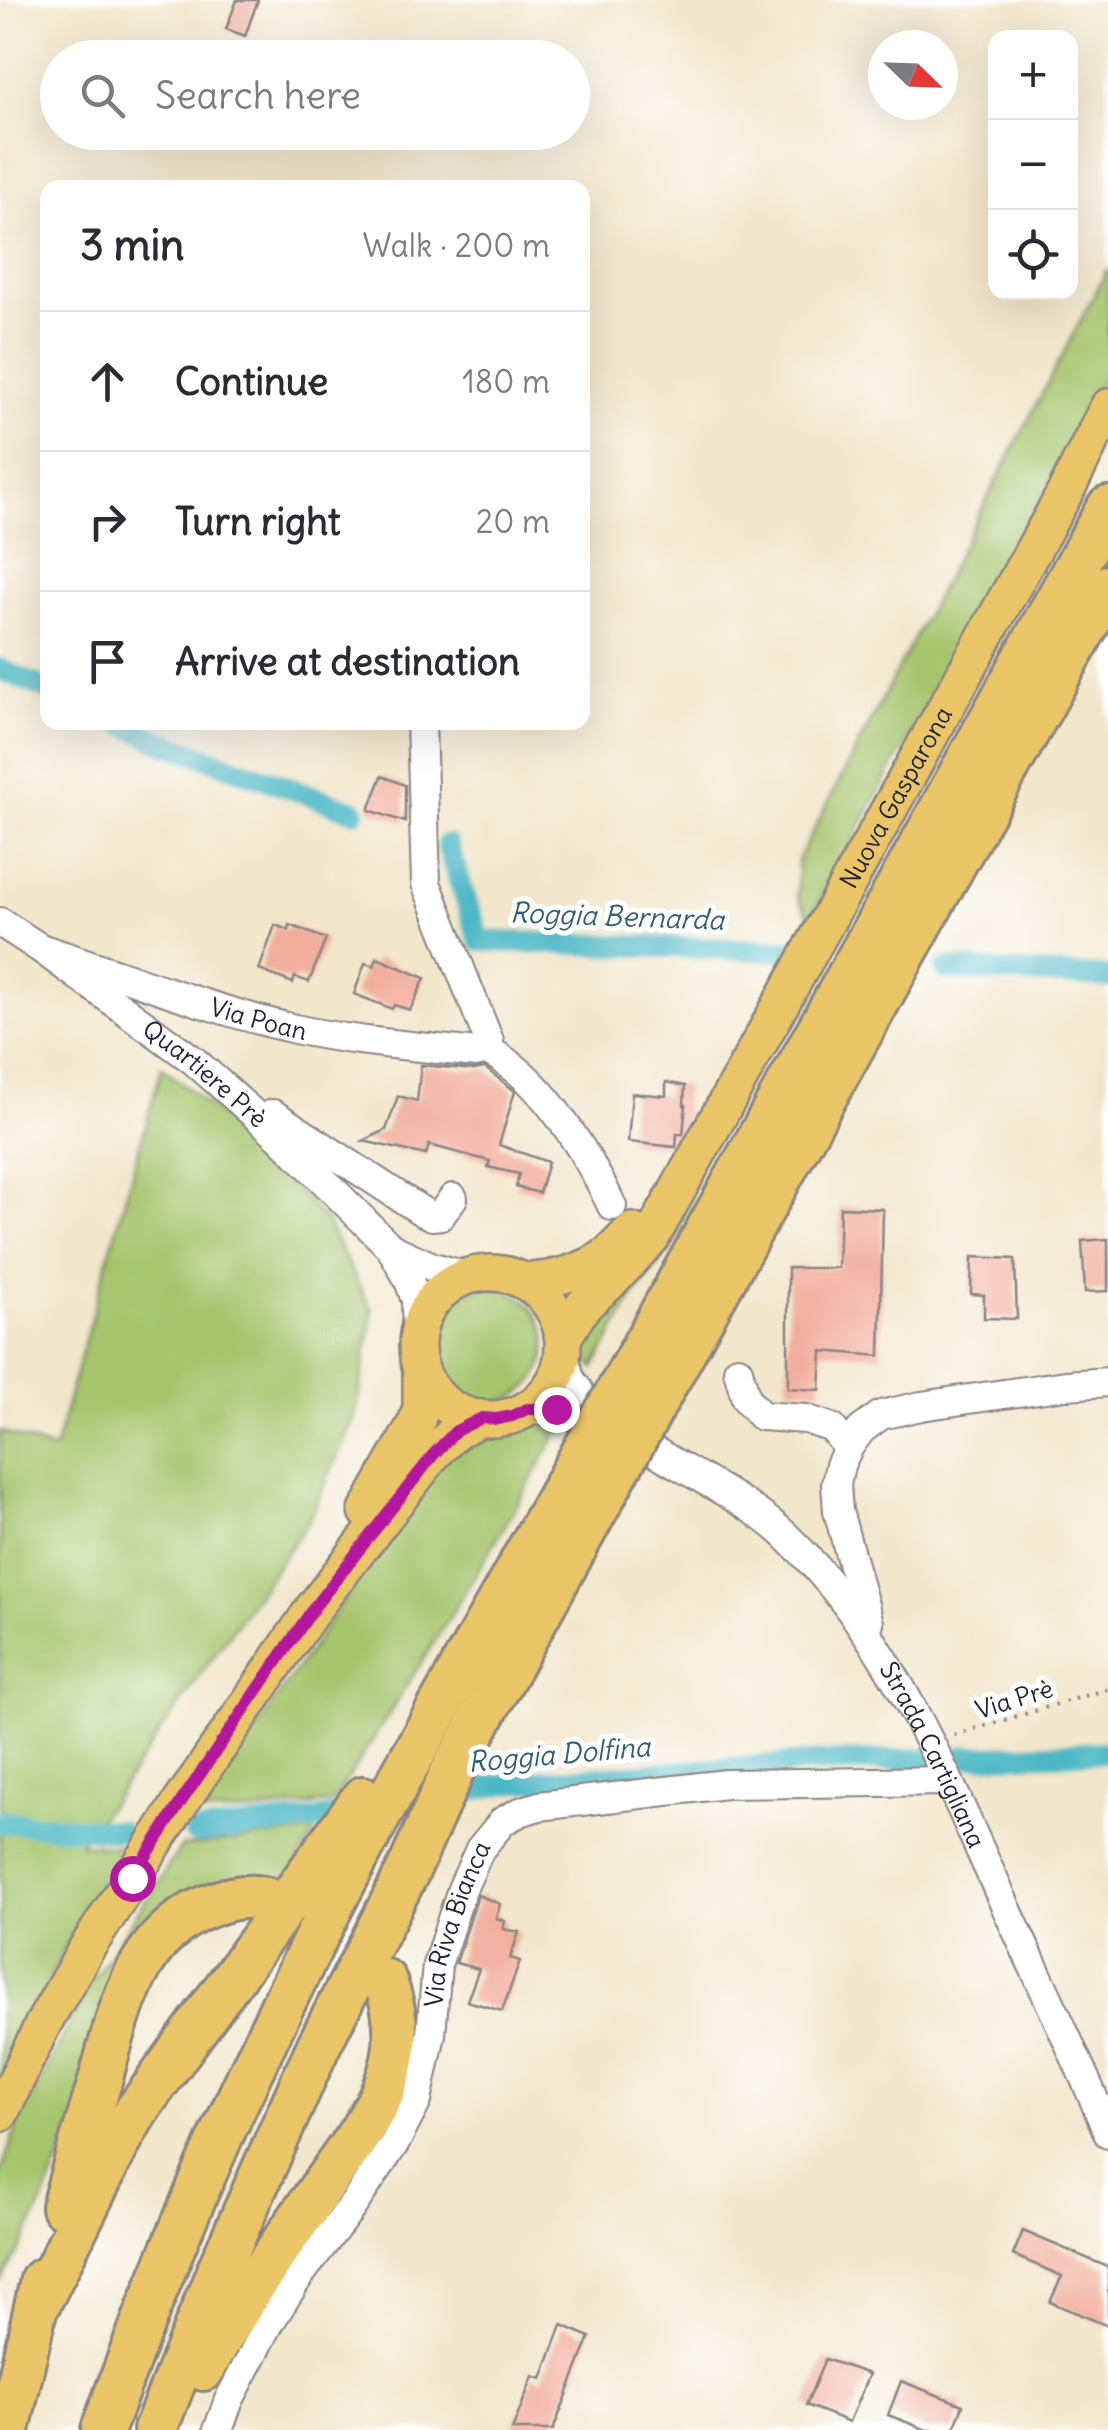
<!DOCTYPE html>
<html lang="en">
<head>
<meta charset="utf-8">
<style>
  :root { --surface:#fff; --page:#f2f2f3; --text:#2b2b33; --muted:#7c7c81; --line:#e1e1e2 }
  body { margin:0; font-family:Delius,sans-serif; background:var(--page); color:var(--text) }
  .controls { position:absolute; right:30px; top:30px; display:grid; overflow:hidden; border-radius:20px; box-shadow:0 10px 40px #0002 }
  .controls button { width:90px; height:90px; display:grid; place-items:center; padding:0; border:0; border-bottom:2px solid var(--line); background:var(--surface); color:var(--text); font:50px sans-serif }
  .compass { position:absolute; left:868px; top:30px; width:90px; height:90px; border-radius:50%; background:var(--surface); box-shadow:0 10px 40px #0002; rotate:113deg }
  .stop { position:absolute; width:30px; height:30px; margin:-22px; border:8px solid #b5179e; border-radius:50%; background:#fff }
  .stop.end { background:#b5179e; border-color:#fff; box-shadow:0 2px 10px #0008 }
  .list { margin:0; padding:0; list-style:none }
  h2 { display:flex; justify-content:space-between; align-items:center; height:130px; margin:0; padding:0 40px; font-size:42px }
  h2 small { font-size:32px; font-weight:400; color:var(--muted) }
  .list li { display:grid; grid-template-columns:65px 1fr auto; gap:30px; align-items:center; box-sizing:border-box; height:140px; padding:0 40px; border-top:2px solid var(--line) }
  .list b { display:block; font-size:38px; white-space:nowrap }
  .list em { font-size:32px; font-style:normal; color:var(--muted) }
  .icon { flex:none; width:55px; height:55px; fill:none; stroke:currentColor; stroke-width:2; stroke-linecap:round; stroke-linejoin:round }
  .map { position:relative; flex:none; width:1108px; height:2430px; overflow:hidden }
  .search { position:absolute; background:var(--surface); box-shadow:0 10px 40px #0002; left:40px; top:40px; width:550px; height:110px; display:flex; align-items:center; gap:25px; box-sizing:border-box; padding:0 35px; border-radius:55px; color:var(--muted); font-size:38px }
  .panel { position:absolute; background:var(--surface); box-shadow:0 10px 40px #0002; left:40px; top:180px; width:550px; height:550px; border-radius:20px }
  .map>svg:first-child { display:block }
</style>
</head>
<body>
<div class="map">
<svg width="1108" height="2430" viewBox="0 0 1108 2430">
  <rect width="100%" height="100%" fill="#fff"/>
  <filter id="ink" filterUnits="userSpaceOnUse"><feTurbulence type="fractalNoise" baseFrequency=".01" numOctaves="2"/><feDisplacementMap in="SourceGraphic" scale="20" xChannelSelector="R" yChannelSelector="G"/><feConvolveMatrix kernelMatrix="1 2 1 2 8 2 1 2 1" color-interpolation-filters="sRGB"/></filter>
  <filter id="wash" filterUnits="userSpaceOnUse"><feTurbulence type="fractalNoise" baseFrequency=".0048" numOctaves="4" result="noise"/><feDisplacementMap in="SourceGraphic" scale="40" xChannelSelector="R" yChannelSelector="G"/><feGaussianBlur stdDeviation="2.25" result="paint"/><feColorMatrix in="noise" values="0 0 0 0 0 0 0 0 0 0 0 0 0 0 0 0 0 1.4 0 .05"/><feComposite in="paint" operator="in"/></filter>
  <g filter="url(#wash)">
    <rect width="100%" height="100%" fill="#f2e6cb"/>
    <g fill="#a5c46c" stroke="#647354" stroke-width="2.5">
      <path d="M1108 268V369L1018 539 810 918 797 896 798 860Z"/>
      <path d="M162 1067 246 1137 326 1221 373 1312 356 1415 308 1522 112 1801 80 1844 126 1847 64 1949 0 2084V1431L54 1450Z"/>
      <path d="M715 1177 688 1225 637 1291 594 1368C580 1351 582 1343 587 1323Z"/>
      <circle cx="489" cy="1345" r="57"/>
      <path d="M547 1418 564 1422C492 1552 413 1677 333 1802L253 1812 198 1814 436 1464 476 1428 509 1427Z"/>
      <path d="M316 1831 286 1881 264 1880 165 1912 44 2199 21 2249 0 2281V2176L17 2125 85 1992 181 1847Z"/>
    </g>
    <g fill="none" stroke-linecap="round" stroke-linejoin="round">
      <g stroke="#4bb8c5" stroke-width="22">
        <path d="M0 669 48 690"/>
        <path d="M119 722 157 740 354 811"/>
        <path d="M447 845 480 941 794 951"/>
        <path d="M946 969 1108 977"/>
        <path d="M960 1757 1108 1752"/>
        <path d="M383 1807 508 1783 807 1763 931 1759"/>
        <path d="M0 1822 119 1831"/>
        <path d="M195 1833 315 1820 351 1813"/>
      </g>
    </g>
    <g id="blocks">
      <g fill="#f2ae9d">
        <path d="M237 0H258L245 36 226 29Z"/>
        <path d="M382 776 405 785V822L369 810Z"/>
        <path d="M275 925 289 930 290 925 326 939 309 982 295 977 293 983 259 970Z"/>
        <path d="M377 958 425 978 410 1010 394 1005 392 1009 354 994 365 963 374 966Z"/>
        <path d="M421 1065 474 1070 485 1068 515 1091 499 1145 548 1162 539 1193 516 1187 519 1174 488 1167 490 1161 429 1145 426 1155 363 1141 386 1130 398 1096 417 1101Z"/>
        <path d="M666 1082 685 1086 684 1105H686L683 1134H677L676 1147 628 1142 632 1093 666 1096Z"/>
        <path d="M840 1207 883 1209 880 1356 822 1351 820 1390 788 1388V1268H838Z"/>
        <path d="M1108 1239V1291L1085 1292 1082 1241Z"/>
        <path d="M972 1257 1015 1259 1017 1319 984 1318V1295L971 1294Z"/>
        <path d="M478 1895 500 1904 496 1918 505 1921 503 1929 519 1932 510 1958 520 1961 502 2011 467 2001 479 1969 456 1963Z"/>
        <path d="M1023 2231 1108 2267V2326L1050 2302 1062 2276 1013 2255Z"/>
        <path d="M562 2325 590 2337 553 2430H512L533 2376 542 2379Z"/>
        <path d="M825 2359 869 2374 849 2422 806 2405Z"/>
        <path d="M901 2381 963 2405 954 2430H927L888 2415Z"/>
      </g>
    </g>
  </g>
  <g filter="url(#ink)">
    <use href="#blocks" fill-opacity="0" stroke="#8a8483" stroke-width="2.5"/>
    <g fill="none" stroke-linecap="round" stroke-linejoin="round">
      <g stroke="#8a8483" stroke-width="32">
        <g id="minor">
          <path id="s1" d="M0 922 40 948 193 1060 281 1138 391 1248 408 1278 416 1300 417 1339"/>
          <path id="s2" d="M40 948C125 975 207 1009 295 1029 354 1042 416 1046 476 1053L486 1049 489 1041 426 883 421 722"/>
          <path d="M486 1049C495 1054 504 1060 512 1066 552 1096 591 1161 612 1206"/>
          <path d="M273 1114 423 1212 432 1216 441 1215 453 1198"/>
          <path d="M391 1248 433 1267 466 1276"/>
          <path d="M563 1353 570 1379 579 1391"/>
          <path d="M738 1370 746 1399 761 1416 806 1419 832 1428 848 1448"/>
          <path d="M527 1409 569 1411"/>
          <path id="s3" d="M658 1453C698 1478 751 1503 785 1535 891 1636 945 1774 1005 1905 1039 1980 1077 2056 1108 2133"/>
          <path d="M869 1623 838 1511 836 1484 840 1465 848 1448 861 1430 881 1415 921 1406 1066 1385 1108 1382"/>
          <path id="s4" d="M218 2430 229 2400 270 2322 299 2276 351 2208 395 2143 417 2101 431 2034 437 1965 462 1889 480 1849 503 1821 520 1812 539 1806 726 1784 948 1781"/>
        </g>
      </g>
      <g stroke="#8a8483" stroke-width="40">
        <g id="major">
          <circle cx="490" cy="1346" r="73"/>
          <path d="M525 1281C552 1281 587 1271 609 1254 617 1247 624 1238 632 1231"/>
          <path id="s5" d="M563 1338 583 1306 612 1280 651 1238 1066 491 1108 407"/>
          <path d="M367 1511 417 1421 421 1407V1371"/>
          <path d="M0 2114 43 2024 85 1951 181 1802 315 1606 433 1454 456 1431 481 1418"/>
        </g>
      </g>
      <g stroke="#8a8483" stroke-width="48">
        <g id="highway">
          <path d="M621 1386 1108 508"/>
          <path d="M653 1407 1108 587"/>
          <path d="M63 2207C74 2167 86 2127 98 2088 118 2020 131 1939 204 1908 223 1900 242 1894 264 1898"/>
          <path d="M38 2305C72 2240 100 2173 137 2110L363 1798"/>
          <path d="M203 2369C237 2306 279 2248 320 2189 347 2150 381 2110 392 2064 399 2035 395 2008 385 1981"/>
          <path d="M8 2430 42 2280"/>
          <path d="M103 2430C174 2230 263 2036 362 1848 435 1712 513 1579 588 1444"/>
          <path d="M155 2430 217 2274 318 2047 408 1871 453 1770 623 1461"/>
        </g>
      </g>
      <path stroke="#8a8483" stroke-width="4" stroke-dasharray="2.5 8" stroke-linecap="butt" d="M954 1735 1108 1689"/>
      <use href="#minor" stroke="#fff" stroke-width="28"/>
      <use href="#major" stroke="#ebc669" stroke-width="35"/>
      <use href="#highway" stroke="#ebc669" stroke-width="42"/>
      <g stroke="#8a8483" stroke-width="48" stroke-linecap="butt">
        <g id="highway-bridge">
          <path d="M588 1444 621 1386"/>
          <path d="M623 1461 653 1407"/>
        </g>
      </g>
      <use href="#highway-bridge" stroke="#ebc669" stroke-width="42"/>
    </g>
  </g>
  <g fill="none" stroke-linecap="round" stroke-linejoin="round" filter="url(#ink)">
    <path stroke="#b5179e" stroke-width="12" d="M132 1878 181 1802 315 1606 434 1454 456 1431 482 1418 497 1419 512 1416 527 1409H556"/>
  </g>
  <g text-anchor="middle" dominant-baseline="central" stroke-width="10" stroke-linejoin="round" paint-order="stroke">
    <g font-size="25" fill="#22223b" stroke="#fff">
      <text stroke="none"><textPath href="#s5" startOffset="638">Nuova Gasparona</textPath></text>
      <text stroke="none"><textPath href="#s2" startOffset="230">Via Poan</textPath></text>
      <text stroke="none"><textPath href="#s1" startOffset="255">Quartiere Prè</textPath></text>
      <text transform="translate(1014 1699) rotate(-17)">Via Prè</text>
      <text stroke="none"><textPath href="#s3" startOffset="418">Strada Cartigliana</textPath></text>
      <text stroke="none"><textPath href="#s4" startOffset="568">Via Riva Bianca</textPath></text>
    </g>
    <g font-size="28" font-style="italic" fill="#325e72" stroke="#fff">
      <text transform="translate(617 916) rotate(2)">Roggia Bernarda</text>
      <text transform="translate(559 1754) rotate(-5)">Roggia Dolfina</text>
    </g>
  </g>
</svg>
<div class="controls">
<button>+</button>
<button>−</button>
<button><svg class="icon" aria-label="locate" viewBox="0 0 24 24"><circle cx="12" cy="12" r="6"/><path d="M12 2v4M12 18v4M2 12h4M18 12h4"/></svg></button>
</div>
<svg class="compass" viewBox="-18 -18 36 36"><path d="M0-13l5 13h-10z" fill="#e53935"/><path d="M0 13l5-13h-10z" fill="#7c7c81"/></svg>
<div class="stop" style="left:132px;top:1878px"></div>
<div class="stop end" style="left:556px;top:1409px"></div>
<div class="search"><svg class="icon" aria-label="search" viewBox="0 0 24 24"><circle cx="10" cy="10" r="6"/><path d="M15 15l6 6"/></svg>Search here</div>
<section class="panel">
<h2>3 min<small>Walk · 200 m</small></h2>
<ul class="list">
<li><svg class="icon" aria-label="ahead" viewBox="0 0 24 24"><path d="M12 20V5M6 11l6-6 6 6"/></svg><div><b>Continue</b></div><em>180 m</em></li>
<li><svg class="icon" aria-label="right" viewBox="0 0 24 24"><path d="M7 20v-9h11M14 6l5 5-5 5"/></svg><div><b>Turn right</b></div><em>20 m</em></li>
<li><svg class="icon" aria-label="arrive" viewBox="0 0 24 24"><path d="M6 21V4h12l-3 4 3 4H6"/></svg><div><b>Arrive at destination</b></div></li>
</ul>
</section>
</div>
</body>
</html>
